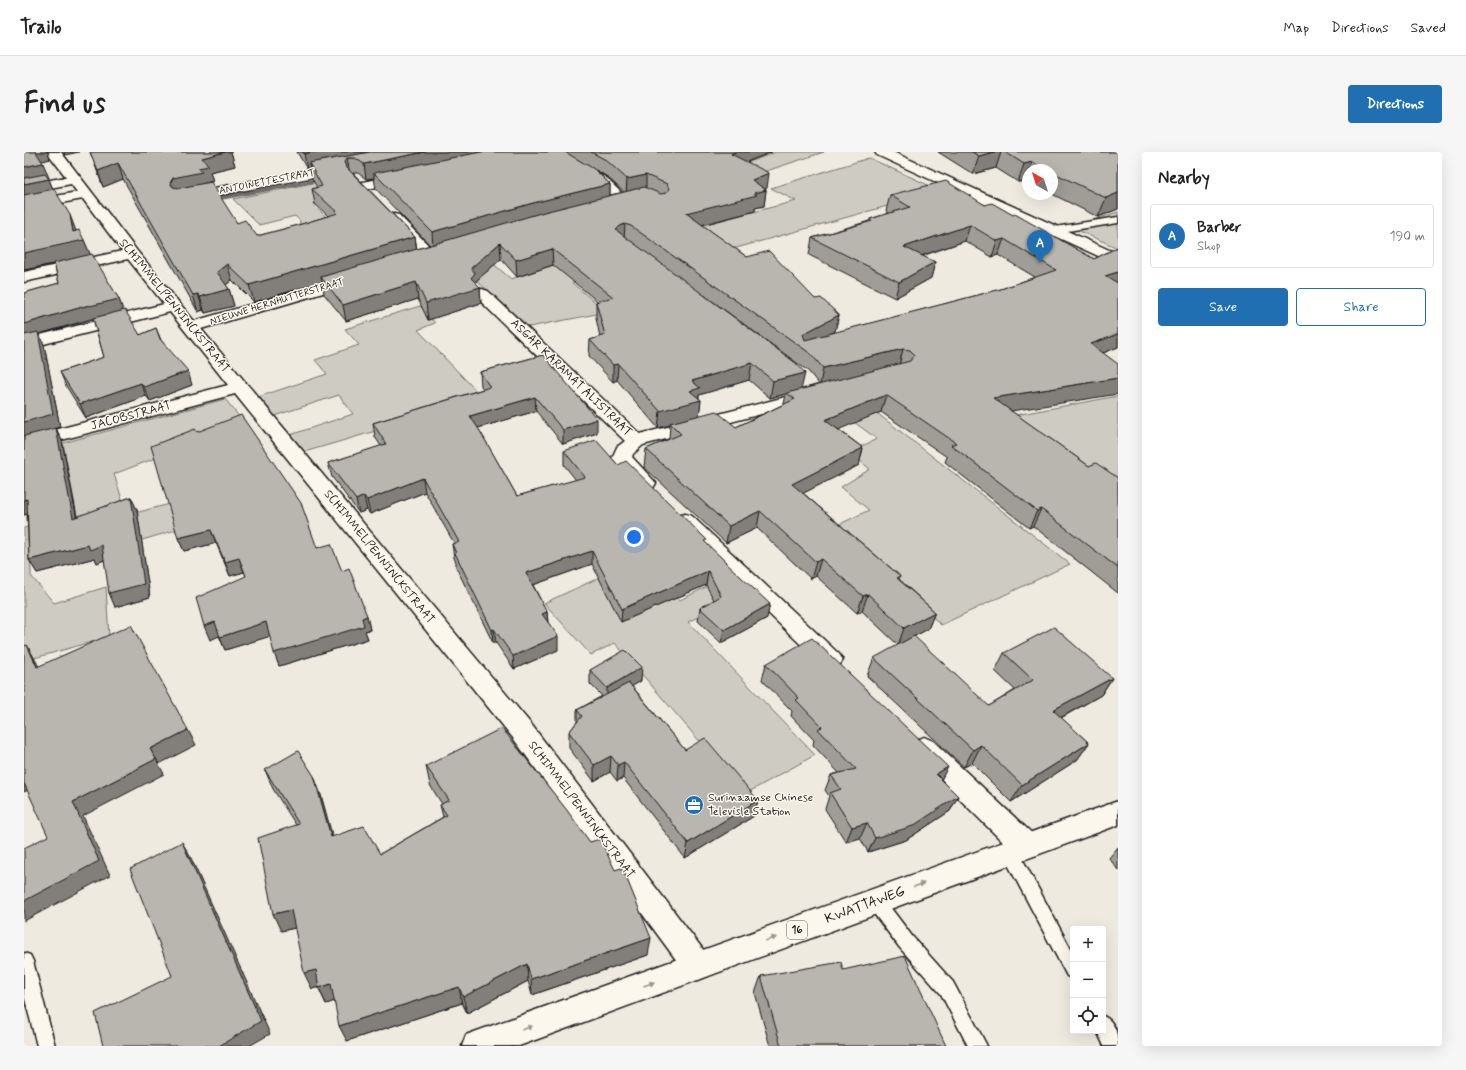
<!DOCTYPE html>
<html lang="en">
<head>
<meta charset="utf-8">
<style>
  :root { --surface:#fff; --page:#f6f6f6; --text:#222; --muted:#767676; --line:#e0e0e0; --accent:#1f6fb2 }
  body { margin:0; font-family:Mynerve,sans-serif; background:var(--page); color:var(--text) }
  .controls { position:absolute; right:12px; bottom:12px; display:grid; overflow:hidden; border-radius:4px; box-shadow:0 4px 16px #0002 }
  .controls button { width:36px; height:36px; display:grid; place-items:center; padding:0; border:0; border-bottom:1px solid var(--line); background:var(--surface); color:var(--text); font:20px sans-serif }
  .compass { position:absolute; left:998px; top:12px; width:36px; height:36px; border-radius:50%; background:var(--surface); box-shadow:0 4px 16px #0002; rotate:321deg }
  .you { position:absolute; left:610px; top:385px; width:14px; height:14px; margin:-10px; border:3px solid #fff; border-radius:50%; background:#1a73e8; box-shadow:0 0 0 6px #1a73e833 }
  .badge { display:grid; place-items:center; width:26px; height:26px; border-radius:50%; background:var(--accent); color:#fff; font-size:13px; font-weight:700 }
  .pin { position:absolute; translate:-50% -33px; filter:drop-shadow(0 1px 2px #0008) }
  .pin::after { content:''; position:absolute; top:21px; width:14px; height:12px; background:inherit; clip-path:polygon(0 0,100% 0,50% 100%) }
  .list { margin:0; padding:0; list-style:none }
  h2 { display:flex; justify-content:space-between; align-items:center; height:52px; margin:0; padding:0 16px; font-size:17px }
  h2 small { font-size:13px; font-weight:400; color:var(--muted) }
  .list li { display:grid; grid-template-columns:26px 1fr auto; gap:12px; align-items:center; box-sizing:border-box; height:64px; margin:0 8px 8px; padding:0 8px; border:1px solid var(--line); border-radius:4px }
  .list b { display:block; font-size:15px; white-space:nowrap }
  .list p { margin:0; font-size:13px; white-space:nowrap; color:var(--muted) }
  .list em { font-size:13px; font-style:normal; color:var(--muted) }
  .actions { display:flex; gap:8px; padding:12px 16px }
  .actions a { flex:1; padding:9px 0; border:1px solid var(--accent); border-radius:4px; text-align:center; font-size:14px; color:var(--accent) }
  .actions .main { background:var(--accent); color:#fff }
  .icon { flex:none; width:22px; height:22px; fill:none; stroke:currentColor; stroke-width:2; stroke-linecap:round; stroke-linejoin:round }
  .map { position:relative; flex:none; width:1094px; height:894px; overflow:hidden; border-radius:4px }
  header { display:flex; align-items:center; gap:24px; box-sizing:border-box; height:56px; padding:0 20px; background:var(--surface); border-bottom:1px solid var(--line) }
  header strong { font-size:19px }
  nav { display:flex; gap:22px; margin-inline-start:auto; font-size:14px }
  .intro { display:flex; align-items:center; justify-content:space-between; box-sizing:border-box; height:96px; padding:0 24px }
  h1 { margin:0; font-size:28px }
  .button { padding:10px 18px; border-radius:4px; background:var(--accent); color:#fff; font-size:14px; font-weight:700 }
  main { display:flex; gap:24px; padding:0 24px }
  aside { flex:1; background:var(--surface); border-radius:4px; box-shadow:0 4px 16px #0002 }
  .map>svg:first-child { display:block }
</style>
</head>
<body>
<header>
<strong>Trailo</strong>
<nav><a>Map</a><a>Directions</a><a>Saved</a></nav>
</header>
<div class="intro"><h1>Find us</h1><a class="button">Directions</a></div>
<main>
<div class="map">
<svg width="1094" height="894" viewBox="0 0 1094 894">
  <rect width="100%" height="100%" fill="#eeeadf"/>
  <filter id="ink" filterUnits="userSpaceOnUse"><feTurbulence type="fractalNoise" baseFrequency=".025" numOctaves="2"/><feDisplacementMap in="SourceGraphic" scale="8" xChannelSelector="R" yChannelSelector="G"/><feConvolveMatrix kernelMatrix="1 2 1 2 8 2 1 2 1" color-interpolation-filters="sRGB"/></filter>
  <g filter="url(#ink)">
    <g fill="#ceccc2" stroke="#75746f">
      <path d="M752 0H800L724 25 707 17Z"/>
      <path d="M845 6 917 39 698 100 663 77 772 49 747 36Z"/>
      <path d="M309 27 324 41 289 52 313 76 273 89 276 69 271 64 235 73 209 47Z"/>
      <path d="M1094 60V96L1046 75Z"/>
      <path d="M452 97 487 127 530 113 562 127 548 131 583 160 505 175 426 105Z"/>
      <path d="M396 154 411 171 394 178 460 247 277 301 263 284 329 262 315 243 250 264 234 245 303 222 291 208 335 193 321 177Z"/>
      <path d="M826 240 1046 412 917 473 814 373 845 358 817 335 846 317 825 300 853 287 800 248Z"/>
      <path d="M1094 244V343L986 264Z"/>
      <path d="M201 247 221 272 90 322 103 363 177 344 189 367 61 405 39 291Z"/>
      <path d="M6 374 7 424 30 451 82 435 85 485 0 509V376Z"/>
      <path d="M616 407 656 448 702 425 718 441 664 470 791 603 721 642 591 491 567 503 520 451Z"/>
    </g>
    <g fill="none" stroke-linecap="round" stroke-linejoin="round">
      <path fill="#6f6d69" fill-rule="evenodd" d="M302 25 305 27 304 28 186 50 183 48 186 46Z"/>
      <g stroke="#1c1c1c" stroke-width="3">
        <g id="lane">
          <path d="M1094 65V71L1031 81 1027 78 1031 75Z"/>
          <path d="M986 693 992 695 1049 801V827L1043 824 980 705 978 700 980 695Z"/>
          <path d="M851 741 857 743 888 784 929 830 963 894H944L917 842 876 796 845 755 843 749 845 743Z"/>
          <path d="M0 801 6 803 9 809 31 894H13L0 843Z"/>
          <path d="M1079 864C1091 869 1094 882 1094 894H1080L1073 879H1079Z"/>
        </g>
      </g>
      <g stroke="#1c1c1c" stroke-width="3">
        <g id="street">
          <path d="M23 0H37L113 99 170 169 321 125 327 123 333 125 335 128 333 131 177 177 507 572 684 804 689 814 684 824 674 828 664 824 489 586 211 242 0 298V286L204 233 146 160 0 197V187L140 152 104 107 0 130V120L98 99 59 47 0 58V50L53 40 47 32 0 41V33L42 25Z"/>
          <path d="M521 0H537L581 25 606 49 604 52 599 53 594 52 571 31 523 3Z"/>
          <path d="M851 0H869L1094 102V113L853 3Z"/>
          <path d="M317 12 322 13 324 16 322 19 164 49 159 48 157 45 159 42 164 41Z"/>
          <path d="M381 21 386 22 388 25 386 28 339 38 334 37 332 34 334 31Z"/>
          <path d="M370 62 375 63 412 101 415 104 412 107 407 109 402 107 365 69 363 66 365 63Z"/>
          <path d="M458 137 464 139 616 282 789 238 795 239 798 243 795 247 619 293 609 302 608 305 632 331 629 336 622 338 615 336 588 306 593 295 601 289 452 145 450 142 452 139Z"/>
          <path d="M661 362 668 364 815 502 819 508 815 514 807 517 799 514 654 374 651 369 654 364Z"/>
          <path d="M900 585 909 589 1012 685 1015 694 1012 703 1002 706 992 703 891 603 888 596 891 589Z"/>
        </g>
      </g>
      <g stroke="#1c1c1c" stroke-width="3">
        <path id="primary" d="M1094 649V673L495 894H438L442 883 453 879Z"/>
      </g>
      <use href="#lane" fill="#fbf7ec" fill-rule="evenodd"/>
      <use href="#street" fill="#fbf7ec" fill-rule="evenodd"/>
      <use href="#primary" fill="#fbf7ec" fill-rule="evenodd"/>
    </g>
    <g fill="#9f9d96" stroke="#1c1c1c" fill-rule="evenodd">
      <path d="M0 0H24L26 7 17 9 29 37 52 79 60 88 66 103 95 147 99 159 116 183 132 176 137 188 168 233 126 249 122 244 62 266 42 234 36 220 80 205 69 167 15 182 20 193 36 275 32 276 38 289 53 365 107 345 113 358 126 445 91 455 80 408 73 411 71 406 13 421 5 408 3 362 0 363V141L35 131 30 112 0 118Z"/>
      <path d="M66 0H207L211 14 186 20 189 29 182 31 213 71 233 84 271 74 304 64 291 52 288 37 293 35 288 27 286 16 283 17 273 0H748L723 10 743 36 741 37 742 38 740 54 731 56V59L678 73 723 105 791 147 815 163 811 179 806 182 977 137 1011 125 974 103 968 105 941 89 898 104 911 110 907 126 871 146 785 103 788 86 845 69 846 67 865 61 862 59 866 43 961 53 989 63 1070 107 1094 95V195L1079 201 987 259 1065 314 1094 326V441L1009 374 1005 376 921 310 923 305 857 260 814 277 839 296 835 313 779 341 876 424 875 427 911 460 904 477 874 493 838 459 833 461 792 424 787 427 733 376 702 391 620 315 622 297 645 287 646 273 634 276 593 228 589 230 565 204 566 188 576 185 572 166V150L573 149 529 113 493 125 477 107 452 129V131L456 135 457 151 404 168 394 147 322 169 300 142 298 130 230 150 208 128 202 133 205 137 210 154 181 161 179 158 174 160 99 27 79 35ZM572 18 582 24 600 40 586 43V32ZM329 21H334L342 27 350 26 352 37 406 93 393 97 391 85ZM680 143 784 219 795 232 778 237ZM725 228 746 246 762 242 760 252 712 275 675 263 677 248 675 246V243Z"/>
      <path d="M914 0H1094V57L1074 65 1028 42V18H1004V30L1002 29 994 30 972 16 949 22Z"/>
      <path d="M519 203 573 281 539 292 512 259 454 276 493 344 552 328 540 313V299L594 313 683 392 702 412 743 466 697 491 674 469 676 456 690 448 682 433 597 470 568 412 509 433 523 460 524 470 534 498 490 517 472 491H469L432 415V410L430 406 428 392 430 391 401 340 346 362 343 358 335 361 308 325 304 311 357 294 351 285 349 271 459 237 457 234 456 220Z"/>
      <path d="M173 280 293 396 318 419 343 464 346 478 341 479 344 487 255 514 246 484 201 498 195 484 186 488 222 424 220 420 206 424 192 391 160 399 154 386Z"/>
      <path d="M980 501 1088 526 1077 543 1037 566 1065 591 1053 608 987 650 948 611 940 615 843 524 850 506 965 554 991 538 971 519Z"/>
      <path d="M742 512 917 627 934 644 926 659 882 688 844 700 836 686 822 690 801 657 805 644 801 638 807 623 815 621 789 593 790 588 767 564 768 559 738 528Z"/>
      <path d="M566 518 617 529 608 534 661 598 734 648 730 664 661 706 599 626 593 629 586 620 570 629 545 596V580L553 570V558L578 544 566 532Z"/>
      <path d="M402 614 624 803 508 843 504 829 443 861 438 851 323 889 310 849 302 852 294 835 288 837 271 776 257 779 272 673 249 637 241 618 297 643 308 685 356 702 419 665 416 653 418 652 406 633Z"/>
      <path d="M1094 695V718L1085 706Z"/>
      <path d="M819 818 922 894H746L731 841 737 824Z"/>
    </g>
    <g fill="#827f7a" stroke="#1c1c1c">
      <path d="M11 0H24L26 7 15 10Z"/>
      <path d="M40 0H55L41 3Z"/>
      <path d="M201 0H207L211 14 186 20 189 29 181 31 154 42 146 31 149 26 178 6Z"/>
      <path d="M288 0H370L331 6H323L326 22 323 25 285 11 286 16 283 17 280 2Z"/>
      <path d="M401 0H478L350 21V26L342 27 340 12Z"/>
      <path d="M711 0H748L705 17 707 2Z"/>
      <path d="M970 0H977L972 16 949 22 955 4Z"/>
      <path d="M1008 10 1005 18H1004V21L1002 29 994 30 1000 12Z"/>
      <path d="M19 11 25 26 0 31V15Z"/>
      <path d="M94 11 99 27 79 35 74 19Z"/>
      <path d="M745 21 743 36 731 41 742 38 740 54 731 56V59L661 77 662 61 728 28Z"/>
      <path d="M622 23V39L602 42 603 27Z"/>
      <path d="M25 27 31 43 0 48V32Z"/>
      <path d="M586 32V47L409 96 408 80 509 51Z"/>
      <path d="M1094 41V57L1074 65 1082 46Z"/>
      <path d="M46 63 52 79 60 88 67 104 0 118V101L49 80Z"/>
      <path d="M601 72 600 88 592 78 596 74Z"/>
      <path d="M946 73 941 89 876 111 880 95Z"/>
      <path d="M391 85 393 101 297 125 298 130 230 150 225 133Z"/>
      <path d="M980 87 974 103 968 105 973 89Z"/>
      <path d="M476 91 477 107 452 129V136L456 135 457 151 404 168 402 151 447 126V116Z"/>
      <path d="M528 97 529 113 493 125 492 108Z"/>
      <path d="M911 110 907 126 871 146 875 130Z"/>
      <path d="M203 112 208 128 198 136 193 120Z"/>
      <path d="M1094 120V133L1081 124Z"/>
      <path d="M392 130 394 147 322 169 319 153Z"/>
      <path d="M205 137 210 154 181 161 176 145Z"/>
      <path d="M174 142 179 158 174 160 169 143Z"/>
      <path d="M95 147 100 161 71 166 15 182 20 193 36 275 32 276 38 289 55 379 0 285V172L65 153Z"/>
      <path d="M815 163 811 179 780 197 779 182Z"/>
      <path d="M1094 182V195L1059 209 1067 192Z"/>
      <path d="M879 197 875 214 796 233 799 216Z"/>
      <path d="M728 211 725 228 675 243 674 249 677 248 675 265 646 271V273L634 276 636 259 668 229Z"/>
      <path d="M594 212 593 228 589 230V213Z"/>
      <path d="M164 219 168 233 126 249 120 235Z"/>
      <path d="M781 221 777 238 763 241 762 242 746 246 749 229Z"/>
      <path d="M1094 226V242L962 263 969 246Z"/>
      <path d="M117 231 122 244 62 266 56 252Z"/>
      <path d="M862 243 857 260 797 285 801 268Z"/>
      <path d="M511 245 512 259 447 278 446 264Z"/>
      <path d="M573 267V281L539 292V278Z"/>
      <path d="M839 296 835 313 764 349 768 332Z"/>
      <path d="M399 326 401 340 346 362 343 348Z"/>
      <path d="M340 344 343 358 335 361 332 348Z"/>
      <path d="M107 345 113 358 126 445 91 455 85 441Z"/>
      <path d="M3 347 10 360 0 363V348Z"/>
      <path d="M1017 357 1009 374 1005 376 1013 359Z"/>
      <path d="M736 359 733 376 702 391 705 374Z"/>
      <path d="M187 378 192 391 160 399 154 386Z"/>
      <path d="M64 393H78L85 406 73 411 71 406 13 421 5 408Z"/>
      <path d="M568 399V412L503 435 502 421Z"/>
      <path d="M215 406 220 420 206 424 201 410Z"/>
      <path d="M797 407 792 424 787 427 792 410Z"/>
      <path d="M684 419 682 433 597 470 598 457Z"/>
      <path d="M844 442 838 459 833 461 839 444Z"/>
      <path d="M746 452 743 466 697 491 700 478Z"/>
      <path d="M523 460 524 474 518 462Z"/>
      <path d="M911 460 904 477 874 493 880 476Z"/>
      <path d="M343 464 346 478 341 479 344 487 255 514 250 501Z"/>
      <path d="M191 470 197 483 186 488 180 474Z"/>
      <path d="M242 470 247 484 201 498 196 485Z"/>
      <path d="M470 477 472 491H469L468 478Z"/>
      <path d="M534 484V498L490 517 489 504Z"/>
      <path d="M3 493 12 509 23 531 13 515Z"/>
      <path d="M618 515 617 529 583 549V536Z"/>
      <path d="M1088 526 1077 543 1018 576 1029 558Z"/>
      <path d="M164 578 172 593 135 612 126 597Z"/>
      <path d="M1065 591 1053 608 987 650 998 633Z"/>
      <path d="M957 593 948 611 940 615 949 598Z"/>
      <path d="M587 604 586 620 570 629V613Z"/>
      <path d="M132 607 140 622 59 664 86 723 0 769V749L49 650Z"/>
      <path d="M600 610 599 626 593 629 594 613Z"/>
      <path d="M924 615 916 630 912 622Z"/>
      <path d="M290 624 297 643 314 704 307 685Z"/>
      <path d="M0 628 7 637 0 640Z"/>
      <path d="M934 644 926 659 882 688 844 700 851 686Z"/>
      <path d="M734 648 730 664 661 706 664 691Z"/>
      <path d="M843 671 836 686 822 690 828 675Z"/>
      <path d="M158 690 167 706 246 882 225 894H195Z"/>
      <path d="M267 758 275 775 257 779 249 762Z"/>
      <path d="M627 786 624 803 508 843 507 827Z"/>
      <path d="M503 812 504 829 443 861 439 845Z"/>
      <path d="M292 818 299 834 288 837 280 821Z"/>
      <path d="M307 832 314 848 302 852 295 836Z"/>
      <path d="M435 835 438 851 323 889 315 874Z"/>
    </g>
    <g fill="#b9b6af" stroke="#1c1c1c">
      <path d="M0 0H12L19 11 0 15Z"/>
      <path d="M66 0H201L178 6 185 14 174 16 178 20 149 26 146 31 149 35 155 36 187 30 213 71 221 68 233 84 271 74 314 61 288 37 298 34 285 11 346 0H401L340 12 331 6H323L320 10 322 15 391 85 225 133 203 112 193 120 205 137 176 145 174 142 169 143 94 11 74 19Z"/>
      <path d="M279 0H288L280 2Z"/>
      <path d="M457 0H541L570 17 586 32 509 51 408 80 350 21Z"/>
      <path d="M567 0H711L707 2 745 21 728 28 742 38 730 41 733 43 662 61 723 105 745 99 791 147 797 146 815 163 779 182 781 188 977 137 1032 118 980 87 973 89 946 73 880 95 911 110 875 130 788 86 848 69 846 67 886 55 866 43 922 29 961 53 968 51 989 63 991 62 1070 107 1094 95V120L1081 124 1094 131V182L1067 192 1094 212V226L969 246 1065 314 1072 311 1094 326V416L1017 357 1013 359 927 293 932 291 862 243 801 268 839 296 768 332 876 424 873 426 911 460 880 476 844 442 839 444 797 407 792 410 736 359 705 374 622 297 657 282 646 271 692 259 712 275 771 247 763 241 886 209 891 203 886 198 879 197 799 216 787 202 607 74 601 72 596 74 592 78 773 212 781 221 749 229 728 211 668 229 676 236 666 239 677 248 636 259 594 212 589 213 566 188 581 183 572 150 589 145 528 97 492 108 476 91 447 116 451 121 447 126 456 135 402 151 392 130 319 153 297 125 520 60 620 35 637 42 642 41 645 37 643 32 622 23 603 27 582 8Z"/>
      <path d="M948 0H970L955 4Z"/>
      <path d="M981 0H1094V41L1082 46 1028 20V18H1024L1008 10 1000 12Z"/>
      <path d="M21 22 25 27 0 32V26Z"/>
      <path d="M30 37 46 63 49 80 55 78 60 88 0 101V43Z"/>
      <path d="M68 102 95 147 66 154 65 153 0 172V141L35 131 30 111Z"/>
      <path d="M101 158 116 183 132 176 136 187 164 219 120 235 117 231 56 252 36 220 80 205 69 166Z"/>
      <path d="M14 180 29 262 0 270V183Z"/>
      <path d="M519 203 573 267 539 278 511 245 446 264 456 279 493 344 561 325 540 299 572 288 594 313 602 309 683 388 680 389 702 410H701L746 452 700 478 676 456 697 444 684 419 598 457 568 399 502 421 523 460 518 462 534 484 489 504 470 477 468 478 431 401H432L428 392 435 390 399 326 343 348 340 344 332 348 304 311 362 292 349 271 466 235 456 220Z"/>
      <path d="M217 263 277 351 293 396 307 392 318 419 325 416 343 464 338 466 340 474 250 501 242 470 196 485 191 470 180 474 172 446 222 424 215 406 201 410 187 378 154 386 127 294 171 277 173 280Z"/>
      <path d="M32 276 49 366 107 345 120 432 85 441 78 393 66 398 64 393 5 408 3 347 0 348V284Z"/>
      <path d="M107 473 164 578 126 597 132 607 49 650 75 709 0 749V696L24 684 0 631V494L3 493 13 515Z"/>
      <path d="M1030 475 1088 526 1029 558 1065 591 998 633 957 593 949 598 850 506 890 484 965 554 1009 528 980 501Z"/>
      <path d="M788 486 924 615 912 622 934 644 889 674 851 686 843 671 828 675 806 641 817 637 807 623 832 617 794 577 798 575 772 548 775 546 742 512Z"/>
      <path d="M601 498 618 515 583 536 566 518Z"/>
      <path d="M605 531 661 598 681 586 734 648 664 691 600 610 594 613 587 604 570 613 545 580 558 564 553 558Z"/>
      <path d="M478 576 542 657 566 690 576 687 591 718 597 716 600 720 627 786 507 827 503 812 439 845 435 835 315 874 307 832 295 836 292 818 280 821 267 758 249 762 234 686 275 672 241 618 274 599 290 624 307 685 340 674 356 702 423 663 416 653 425 648 402 614Z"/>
      <path d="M158 690 237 869 195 894H79L71 861 148 824 106 717Z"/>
      <path d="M881 804 922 894H757L737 824 817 810 819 818Z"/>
    </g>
    <defs><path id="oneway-solid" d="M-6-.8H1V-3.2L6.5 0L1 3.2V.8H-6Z"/></defs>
    <g fill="#97948e">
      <use href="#oneway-solid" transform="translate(895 733) rotate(-20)"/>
      <use href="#oneway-solid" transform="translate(747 787) rotate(-20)"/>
      <use href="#oneway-solid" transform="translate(625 832) rotate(-20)"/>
      <use href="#oneway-solid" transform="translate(503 876) rotate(-20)"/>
    </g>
  </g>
  <defs>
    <g id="office-disc" transform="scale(1)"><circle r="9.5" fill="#1f6fb2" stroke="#fbf7ec"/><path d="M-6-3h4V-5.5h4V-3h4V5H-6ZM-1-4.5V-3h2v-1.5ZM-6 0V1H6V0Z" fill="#fff"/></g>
  </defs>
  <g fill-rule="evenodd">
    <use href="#office-disc" x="670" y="653"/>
  </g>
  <g text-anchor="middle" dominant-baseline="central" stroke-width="3" stroke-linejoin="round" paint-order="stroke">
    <g font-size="10" fill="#1c1c1c" stroke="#fbf7ec">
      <text transform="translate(243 30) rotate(-11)">ANTOINETTESTRAAT</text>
      <text transform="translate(253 150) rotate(-17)">NIEUWE HERNHUTTERSTRAAT</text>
    </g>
    <rect fill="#fbf7ec" stroke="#5f5e5a" stroke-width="1" x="763" y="769" width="20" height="18" rx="3"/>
    <g font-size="11" font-weight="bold" fill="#1c1c1c">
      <text x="773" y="778">16</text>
    </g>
    <g font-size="12" fill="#1c1c1c" stroke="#fbf7ec">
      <text transform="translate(150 154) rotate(51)">SCHIMMELPENNINCKSTRAAT</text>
      <text transform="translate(547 226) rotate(44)">ASGAR KARAMAT ALISTRAAT</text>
      <text transform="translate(107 264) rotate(-15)">JACOBSTRAAT</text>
      <text transform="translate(355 405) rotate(51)">SCHIMMELPENNINCKSTRAAT</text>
      <text transform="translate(557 658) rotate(53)">SCHIMMELPENNINCKSTRAAT</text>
    </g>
    <g font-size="12" fill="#1c1c1c" stroke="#fbf7ec" text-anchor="start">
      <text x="684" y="646">Surinaamse Chinese<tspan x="684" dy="14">Televisle Station</tspan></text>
    </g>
    <g font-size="14" fill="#1c1c1c" stroke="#fbf7ec">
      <text transform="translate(841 753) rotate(-20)">KWATTAWEG</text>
    </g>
  </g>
</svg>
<div class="controls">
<button>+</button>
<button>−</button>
<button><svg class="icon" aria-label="locate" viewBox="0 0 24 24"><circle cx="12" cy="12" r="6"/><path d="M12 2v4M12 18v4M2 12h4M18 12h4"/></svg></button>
</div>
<svg class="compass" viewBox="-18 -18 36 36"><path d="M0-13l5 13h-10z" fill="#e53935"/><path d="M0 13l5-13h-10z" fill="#767676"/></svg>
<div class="you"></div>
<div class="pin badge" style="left:1016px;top:111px">A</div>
</div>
<aside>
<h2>Nearby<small></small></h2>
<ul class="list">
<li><span class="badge">A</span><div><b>Barber</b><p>Shop</p></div><em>190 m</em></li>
</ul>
<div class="actions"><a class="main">Save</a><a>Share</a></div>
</aside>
</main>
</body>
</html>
